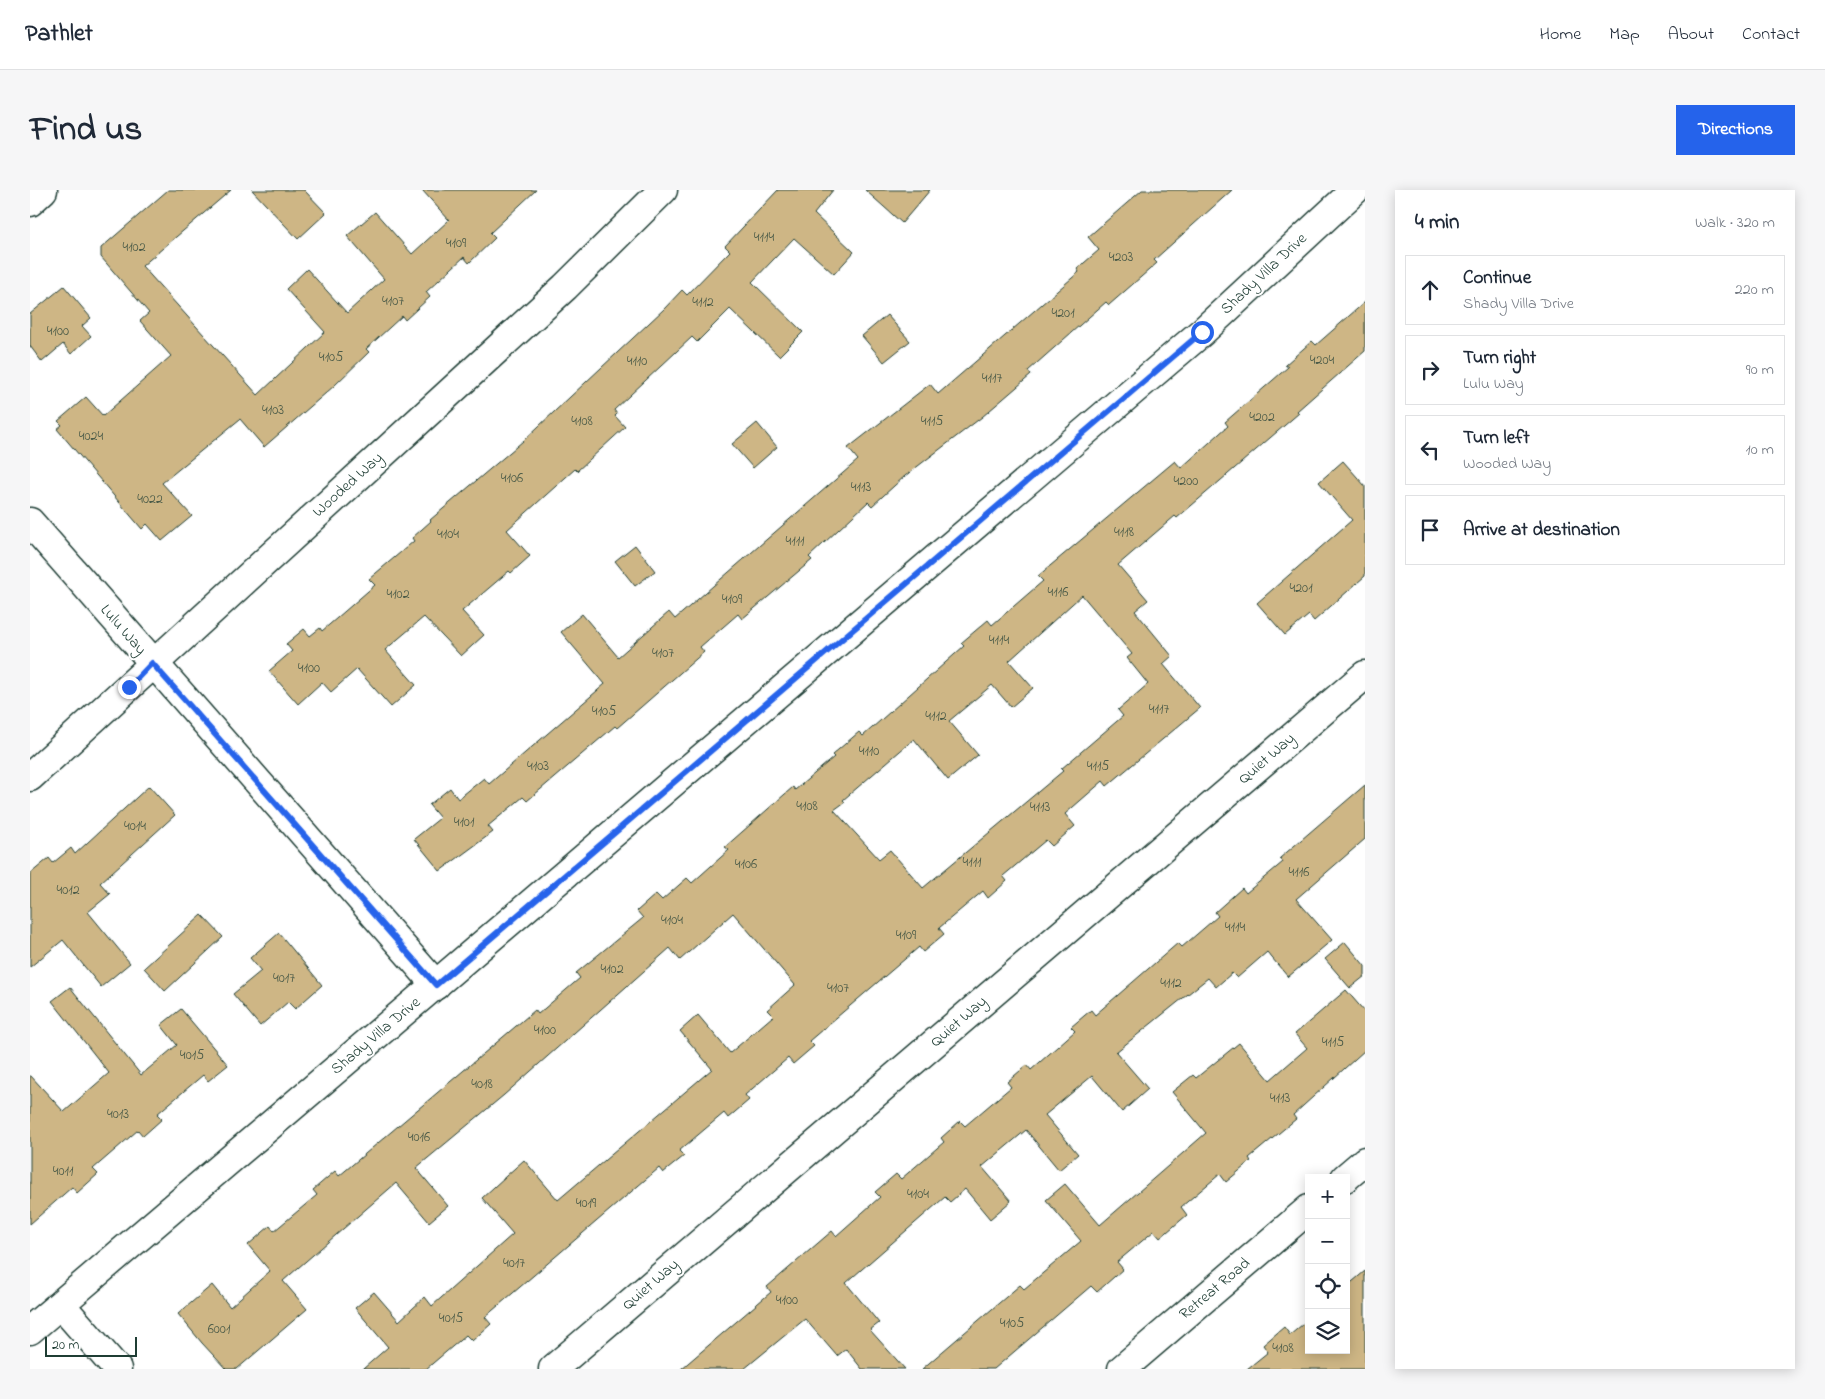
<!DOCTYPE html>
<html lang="en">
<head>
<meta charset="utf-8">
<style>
  :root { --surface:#fff; --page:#f6f6f7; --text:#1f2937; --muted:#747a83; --line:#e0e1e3; --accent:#2563eb }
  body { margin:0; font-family:"Indie Flower",sans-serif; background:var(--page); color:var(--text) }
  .controls { position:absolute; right:15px; bottom:15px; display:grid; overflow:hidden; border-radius:0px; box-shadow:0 2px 12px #0003 }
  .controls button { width:45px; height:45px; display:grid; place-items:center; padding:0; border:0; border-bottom:1px solid var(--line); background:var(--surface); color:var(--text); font:25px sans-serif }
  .scale { position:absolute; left:15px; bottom:12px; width:92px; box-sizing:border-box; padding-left:5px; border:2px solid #1f3d34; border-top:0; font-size:14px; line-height:18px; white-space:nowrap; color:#1f3d34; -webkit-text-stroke:4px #fff; paint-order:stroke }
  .stop { position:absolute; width:15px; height:15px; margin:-11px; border:4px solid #2563eb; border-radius:50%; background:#fff }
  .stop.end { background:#2563eb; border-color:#fff; box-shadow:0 1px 5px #0008 }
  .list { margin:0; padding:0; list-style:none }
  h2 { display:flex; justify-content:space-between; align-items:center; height:65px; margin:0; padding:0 20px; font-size:21px }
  h2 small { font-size:16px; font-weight:400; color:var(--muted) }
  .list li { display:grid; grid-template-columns:32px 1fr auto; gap:15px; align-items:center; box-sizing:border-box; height:70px; margin:0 10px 10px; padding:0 10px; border:1px solid var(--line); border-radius:0px }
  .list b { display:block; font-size:19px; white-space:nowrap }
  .list p { margin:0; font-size:16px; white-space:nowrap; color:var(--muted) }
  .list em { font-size:16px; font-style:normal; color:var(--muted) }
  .icon { flex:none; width:28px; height:28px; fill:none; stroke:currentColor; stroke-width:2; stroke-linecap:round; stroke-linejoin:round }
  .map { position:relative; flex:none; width:1335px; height:1179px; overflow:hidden; border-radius:0px }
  header { display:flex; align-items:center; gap:30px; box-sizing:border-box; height:70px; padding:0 25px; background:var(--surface); border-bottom:1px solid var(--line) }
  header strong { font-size:24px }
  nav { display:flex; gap:28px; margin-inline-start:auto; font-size:18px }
  .intro { display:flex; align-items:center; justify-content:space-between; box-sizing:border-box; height:120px; padding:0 30px }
  h1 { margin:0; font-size:35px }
  .button { padding:12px 22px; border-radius:0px; background:var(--accent); color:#fff; font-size:18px; font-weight:700 }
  main { display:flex; gap:30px; padding:0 30px }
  aside { flex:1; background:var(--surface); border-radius:0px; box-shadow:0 2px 12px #0003 }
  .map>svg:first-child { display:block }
</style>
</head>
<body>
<header>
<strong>Pathlet</strong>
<nav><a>Home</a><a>Map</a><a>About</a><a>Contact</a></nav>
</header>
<div class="intro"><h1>Find us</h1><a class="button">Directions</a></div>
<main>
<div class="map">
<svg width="1335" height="1179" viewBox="0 0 1335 1179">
  <rect width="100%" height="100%" fill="#fff"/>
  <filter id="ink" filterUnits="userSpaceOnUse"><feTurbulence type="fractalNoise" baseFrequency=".02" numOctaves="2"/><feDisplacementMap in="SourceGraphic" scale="10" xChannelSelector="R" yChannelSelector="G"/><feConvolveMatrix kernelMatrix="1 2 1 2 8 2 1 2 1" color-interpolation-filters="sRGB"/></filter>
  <g filter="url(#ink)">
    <g fill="#ceb685" stroke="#1f3d34" fill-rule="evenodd">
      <path d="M138 0H201L112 76 228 205 295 142 256 99 277 79 317 123 354 89 317 46 345 22 382 64 419 30 392 0H506L460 43 465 48 439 73 434 67 396 102 400 107 375 130 372 126 336 159 339 162 304 196 234 257 210 229 132 293 162 326 132 351 117 334 112 339 27 239 32 235 28 231 56 207 73 226 141 166 110 131 119 123 71 67V58Z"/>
      <path d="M222 0H274L296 23 268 49Z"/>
      <path d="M748 0H803L784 24 824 62 804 84 764 48 722 92 773 142 749 166 700 119 667 152 662 147 584 220 587 224 585 226 595 237 547 281 545 279 477 340 500 366 481 383 479 381 432 421 454 445 431 466 394 427 355 460 386 495 361 517 327 479 301 502 292 492 268 514 239 481 262 461 256 454 274 439 280 446 290 438 292 441 345 395 339 389 384 351 382 348 401 331 400 330 493 251 634 119 652 100 657 105 700 61 695 56Z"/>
      <path d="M835 0H900L872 33Z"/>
      <path d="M1112 0H1202L1124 70 1127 73 1079 115 1076 112 998 181 1001 185 952 227 875 286 842 316 838 312 779 367 782 370 712 429 708 424 670 457 674 462 587 538 585 536 497 611 493 607 458 636 463 642 410 681 384 649 410 628 399 615 420 598 428 609 454 588 459 594 575 494 531 442 552 424 588 467 639 422 645 429 828 270 818 258 900 194 908 204 1049 82 1047 79 1069 60 1058 47Z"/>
      <path d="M34 96 61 128 52 136 61 146 41 164 33 154 12 172 0 156V124Z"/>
      <path d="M1335 112V161L1267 221 1269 223 1147 328 1145 326 1088 375 1118 410 1105 421 1142 466 1133 474 1170 518 1077 596 1073 591 1035 624 1045 636 1022 656 1016 650 973 686 977 691 958 708 953 701 909 738 914 744 893 762 889 757 779 851 784 856 763 874 758 868 715 905 719 910 698 928 694 923 649 961 654 966 633 983 629 978 455 1127 461 1134 442 1151 436 1145 396 1179H333L358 1157 325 1118 344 1102 369 1131 395 1107 402 1116 483 1044 452 1008 476 986 494 970 528 1010 682 879 650 841 668 825 700 863 743 826 737 820 765 795 703 723 650 770 640 758 474 905 386 978 418 1016 399 1032 366 993 253 1091 277 1119 207 1179H196L172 1153 148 1124 182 1095 200 1117 240 1081 218 1055 240 1036 244 1041 287 1005 283 1000 305 981 309 986 505 820 508 824 550 788 546 783 613 728 607 721 626 704 632 710 657 688 662 693 699 660 695 657 763 597 765 600 804 567 802 565 829 542 833 546 934 456 931 453 958 430 962 435 1013 391 1008 386 1145 271 1151 278 1198 236 1195 232 1258 177 1255 175 1282 151 1286 155ZM1052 405 1102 464 1097 468 1118 494 1088 520 1093 526 1031 579 1033 581 893 698 860 660 849 669 804 620 815 612 813 610 884 549 918 590 948 565 919 531 962 495 981 517 1003 498 979 471Z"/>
      <path d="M857 125 880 151 854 172 832 146Z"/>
      <path d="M727 233 747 257 723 278 702 254Z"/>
      <path d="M1313 271 1335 296V386L1284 431 1279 425 1255 445 1227 413 1322 330 1289 292Z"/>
      <path d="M605 355 625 381 605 396 585 371Z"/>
      <path d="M1335 595V649L1266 709 1302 750 1258 787 1237 762 1207 788 1202 783 1186 797 1178 788 1086 862 1118 899 1092 922 1062 886 1015 925 1048 964 1029 980 996 940 952 977 981 1011 960 1029 935 999 920 1012 915 1007 816 1093 849 1133 840 1140 875 1179H832L816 1159 807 1166 775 1129 714 1179H651L741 1102 737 1097 802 1041 806 1046 850 1007 845 1002 866 984 871 989 914 952 911 948 930 931 935 936 981 897 977 892 997 875 1001 880 1045 841 1041 837 1061 820 1065 825 1148 753 1152 757 1188 726 1185 722 1212 698 1216 703 1253 672 1250 668Z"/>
      <path d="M119 596 145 625 70 693 80 704 58 722 100 773 71 797 33 750 0 777V684L19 668 23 673 41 658 45 664Z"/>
      <path d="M172 725 193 747 135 801 114 778Z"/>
      <path d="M249 743 292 795 265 819 258 812 230 836 203 804 231 781 220 768Z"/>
      <path d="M1315 752 1335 776V786L1320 798 1295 769Z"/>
      <path d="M40 797 111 885 147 855 131 835 151 819 198 875 178 891 173 885 127 924 132 929 113 946 108 940 63 979 68 984 47 1003 42 997 0 1034V885L34 922 79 883 22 811Z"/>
      <path d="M1316 800 1335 822V860L1263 925 1266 929 1219 968 1221 971 1196 992 1190 984 1151 1017 1157 1025 1130 1048 1124 1041 1087 1072 1093 1079 1067 1102 1061 1096 964 1179H892L990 1095 994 1099 1051 1051 1016 1010 1035 994 1070 1035 1176 943 1142 902 1163 885 1166 888 1209 853 1240 890 1277 858 1265 844Z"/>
      <path d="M1335 1081V1179H1217L1238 1162 1233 1155 1254 1137 1260 1145 1279 1129V1160H1316V1097Z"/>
    </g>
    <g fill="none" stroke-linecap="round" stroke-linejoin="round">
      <g stroke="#1f3d34" stroke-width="31">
        <g id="minor">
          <path d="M0 12 13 0"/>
          <path d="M0 332 406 795"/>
          <path d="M0 587 535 97 633 0"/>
          <path d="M1315 988 1335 971"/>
          <path d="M31 1115 87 1179"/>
          <path d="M0 1140 1172 142 1325 0"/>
          <path d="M523 1179 1335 485"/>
          <path d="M1092 1179 1279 1019"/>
        </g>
      </g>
      <use href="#minor" stroke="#fff" stroke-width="28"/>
    </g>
  </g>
  <g fill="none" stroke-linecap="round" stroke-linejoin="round" filter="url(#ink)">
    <path stroke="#2563eb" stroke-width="6" d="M99 497 122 473 406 795 1172 142"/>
  </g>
  <g text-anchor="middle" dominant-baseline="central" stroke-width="4" stroke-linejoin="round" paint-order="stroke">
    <g font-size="14" fill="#4b5b48">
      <text x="734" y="47">4114</text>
      <text x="426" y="53">4109</text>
      <text x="104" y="57">4102</text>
      <text x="1091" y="67">4203</text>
      <text x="363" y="111">4107</text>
      <text x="673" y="112">4112</text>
      <text x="1033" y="123">4201</text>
      <text x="28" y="141">4100</text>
      <text x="301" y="167">4105</text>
      <text x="1292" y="170">4204</text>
      <text x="607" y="171">4110</text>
      <text x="962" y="188">4117</text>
      <text x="243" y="220">4103</text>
      <text x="1232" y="227">4202</text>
      <text x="552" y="231">4108</text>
      <text x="902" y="231">4115</text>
      <text x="61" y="246">4024</text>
      <text x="482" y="288">4106</text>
      <text x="1156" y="291">4200</text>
      <text x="831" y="297">4113</text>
      <text x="120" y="309">4022</text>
      <text x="1094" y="342">4118</text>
      <text x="418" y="344">4104</text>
      <text x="765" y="351">4111</text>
      <text x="1271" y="398">4201</text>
      <text x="1028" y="402">4116</text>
      <text x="368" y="404">4102</text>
      <text x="702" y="409">4109</text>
      <text x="969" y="450">4114</text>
      <text x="633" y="463">4107</text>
      <text x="279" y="478">4100</text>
      <text x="1129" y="519">4117</text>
      <text x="574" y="521">4105</text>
      <text x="906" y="526">4112</text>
      <text x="839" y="561">4110</text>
      <text x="508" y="576">4103</text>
      <text x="1068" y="576">4115</text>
      <text x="777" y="616">4108</text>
      <text x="1010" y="617">4113</text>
      <text x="434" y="632">4101</text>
      <text x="105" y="636">4014</text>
      <text x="942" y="672">4111</text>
      <text x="716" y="674">4106</text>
      <text x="1269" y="682">4116</text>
      <text x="38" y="700">4012</text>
      <text x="642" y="730">4104</text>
      <text x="1205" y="737">4114</text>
      <text x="876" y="745">4109</text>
      <text x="582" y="779">4102</text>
      <text x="254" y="788">4017</text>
      <text x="1141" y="793">4112</text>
      <text x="808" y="798">4107</text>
      <text x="515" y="840">4100</text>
      <text x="1303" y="852">4115</text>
      <text x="162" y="865">4015</text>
      <text x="452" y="894">4018</text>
      <text x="1250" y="908">4113</text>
      <text x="88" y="924">4013</text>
      <text x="389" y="947">4016</text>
      <text x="33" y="981">4011</text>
      <text x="888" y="1004">4104</text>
      <text x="556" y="1013">4019</text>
      <text x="484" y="1073">4017</text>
      <text x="757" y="1110">4100</text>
      <text x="421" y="1128">4015</text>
      <text x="982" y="1133">4105</text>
      <text x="189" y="1139">6001</text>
      <text x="1253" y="1158">4108</text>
    </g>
    <g font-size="16" fill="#1f3d34" stroke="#fff">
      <text transform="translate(1234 84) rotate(-43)">Shady Villa Drive</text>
      <text transform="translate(318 295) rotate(-42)">Wooded Way</text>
      <text transform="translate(93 440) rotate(49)">Lulu Way</text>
      <text transform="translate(1237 569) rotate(-41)">Quiet Way</text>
      <text transform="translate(929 832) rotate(-41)">Quiet Way</text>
      <text transform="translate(346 846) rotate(-40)">Shady Villa Drive</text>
      <text transform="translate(621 1095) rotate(-41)">Quiet Way</text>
      <text transform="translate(1185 1099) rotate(-40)">Retreat Road</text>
    </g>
  </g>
</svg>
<div class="controls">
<button>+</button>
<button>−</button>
<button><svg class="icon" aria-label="locate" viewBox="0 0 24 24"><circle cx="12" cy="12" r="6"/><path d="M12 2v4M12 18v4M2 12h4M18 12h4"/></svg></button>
<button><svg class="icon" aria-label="layers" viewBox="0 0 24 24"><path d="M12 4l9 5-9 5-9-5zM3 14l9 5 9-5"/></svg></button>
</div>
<div class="scale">20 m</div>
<div class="stop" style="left:1172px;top:142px"></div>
<div class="stop end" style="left:99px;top:497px"></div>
</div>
<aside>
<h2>4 min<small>Walk · 320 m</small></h2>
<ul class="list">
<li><svg class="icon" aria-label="ahead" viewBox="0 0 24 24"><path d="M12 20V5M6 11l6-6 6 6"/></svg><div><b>Continue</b><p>Shady Villa Drive</p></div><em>220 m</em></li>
<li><svg class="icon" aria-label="right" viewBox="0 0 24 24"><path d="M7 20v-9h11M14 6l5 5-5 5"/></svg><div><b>Turn right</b><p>Lulu Way</p></div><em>90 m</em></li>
<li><svg class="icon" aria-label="left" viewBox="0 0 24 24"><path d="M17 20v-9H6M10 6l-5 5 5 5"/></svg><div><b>Turn left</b><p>Wooded Way</p></div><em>10 m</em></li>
<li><svg class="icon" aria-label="arrive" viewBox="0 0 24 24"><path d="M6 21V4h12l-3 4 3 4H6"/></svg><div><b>Arrive at destination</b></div></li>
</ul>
</aside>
</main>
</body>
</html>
